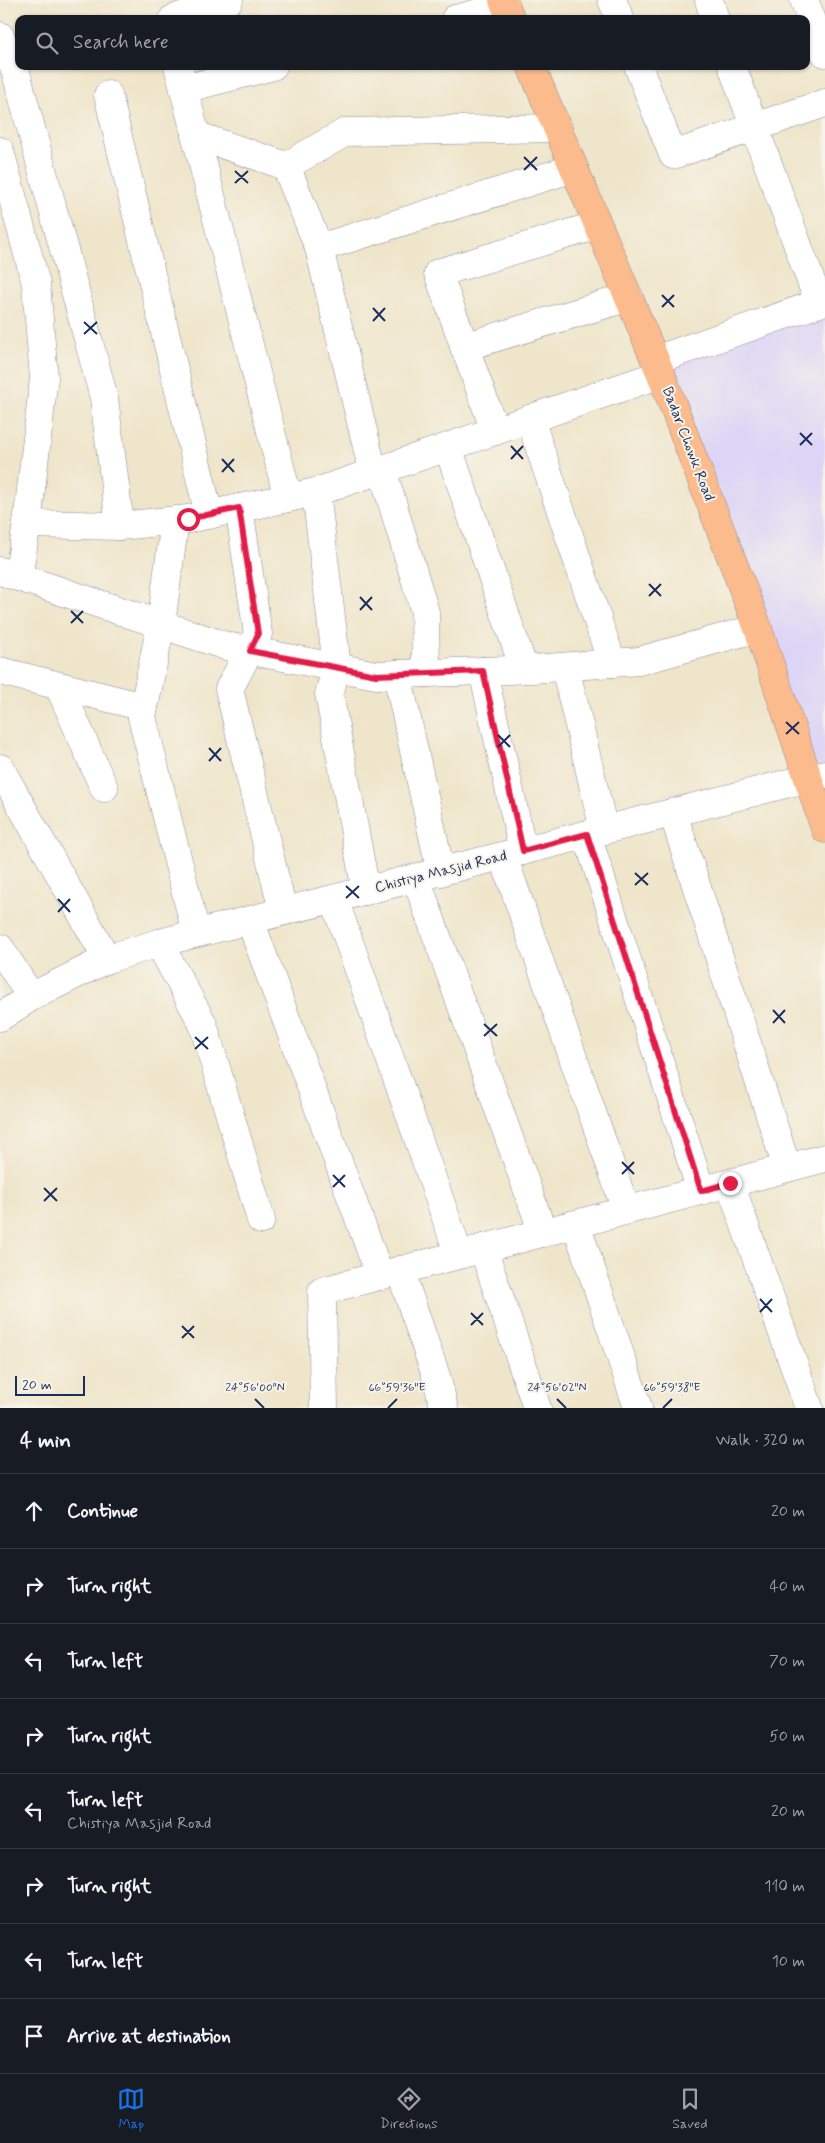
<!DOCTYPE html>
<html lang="en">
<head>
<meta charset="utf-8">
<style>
  :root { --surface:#171b24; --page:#242831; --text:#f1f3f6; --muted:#9ea1a6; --line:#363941; --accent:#1a73e8 }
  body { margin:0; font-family:Mynerve,sans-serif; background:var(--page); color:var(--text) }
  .scale { position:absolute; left:15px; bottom:12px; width:70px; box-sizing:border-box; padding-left:5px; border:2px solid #1b2f5e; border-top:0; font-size:14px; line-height:18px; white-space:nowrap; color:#1b2f5e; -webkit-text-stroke:4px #f7f3e8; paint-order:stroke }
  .stop { position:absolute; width:15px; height:15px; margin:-11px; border:4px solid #e11d48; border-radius:50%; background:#fff }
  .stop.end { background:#e11d48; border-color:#fff; box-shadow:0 1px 5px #0008 }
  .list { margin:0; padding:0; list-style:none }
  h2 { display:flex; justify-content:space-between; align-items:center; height:65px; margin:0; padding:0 20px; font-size:21px }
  h2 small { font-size:16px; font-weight:400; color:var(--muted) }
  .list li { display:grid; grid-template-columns:32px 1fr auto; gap:15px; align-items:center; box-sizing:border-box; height:75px; padding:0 20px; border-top:1px solid var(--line) }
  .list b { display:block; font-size:19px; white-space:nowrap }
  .list p { margin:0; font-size:16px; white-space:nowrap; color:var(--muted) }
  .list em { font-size:16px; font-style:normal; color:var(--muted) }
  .icon { flex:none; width:28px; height:28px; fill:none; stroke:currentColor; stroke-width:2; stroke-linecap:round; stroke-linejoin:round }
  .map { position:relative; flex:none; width:825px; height:1408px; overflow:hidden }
  .search { position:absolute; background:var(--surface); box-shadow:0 1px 4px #0004; left:15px; right:15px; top:15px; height:55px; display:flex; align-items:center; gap:12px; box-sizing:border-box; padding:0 18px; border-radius:10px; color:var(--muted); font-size:19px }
  .sheet { height:665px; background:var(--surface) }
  nav { display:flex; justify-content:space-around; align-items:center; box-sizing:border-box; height:70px; border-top:1px solid var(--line); background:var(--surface); font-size:14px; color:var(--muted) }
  nav a { display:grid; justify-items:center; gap:2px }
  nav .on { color:var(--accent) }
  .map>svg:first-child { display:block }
</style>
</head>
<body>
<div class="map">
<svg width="825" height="1408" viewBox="0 0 825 1408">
  <rect width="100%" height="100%" fill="#f7f3e8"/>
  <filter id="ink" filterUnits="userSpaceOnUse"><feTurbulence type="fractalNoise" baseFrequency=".02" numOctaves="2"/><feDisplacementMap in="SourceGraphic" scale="10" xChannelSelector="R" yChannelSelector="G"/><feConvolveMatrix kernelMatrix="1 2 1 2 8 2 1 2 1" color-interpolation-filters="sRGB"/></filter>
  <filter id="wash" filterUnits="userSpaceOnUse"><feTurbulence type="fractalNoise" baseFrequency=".0096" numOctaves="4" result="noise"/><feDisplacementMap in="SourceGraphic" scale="20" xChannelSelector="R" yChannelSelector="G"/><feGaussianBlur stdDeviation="1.12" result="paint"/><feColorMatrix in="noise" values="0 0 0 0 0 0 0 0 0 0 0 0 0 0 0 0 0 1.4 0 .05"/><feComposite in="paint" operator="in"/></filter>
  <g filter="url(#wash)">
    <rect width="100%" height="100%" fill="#efe5ca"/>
    <path fill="#ddd5f6" d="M825 301V774L807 779 655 360Z"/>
  </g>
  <g filter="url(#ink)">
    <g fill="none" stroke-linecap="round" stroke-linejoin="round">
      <g stroke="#858a94" stroke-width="29">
        <g id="minor">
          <path d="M612 0 620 19"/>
          <path d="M709 0 715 19"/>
          <path d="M804 0 825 53"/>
          <path d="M173 19 229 0"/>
          <path d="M455 19 506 6"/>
          <path d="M0 36 15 69 104 398 120 526"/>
          <path d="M178 66 288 498"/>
          <path d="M638 66 673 155 825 103"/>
          <path d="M732 66 819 303"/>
          <path d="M184 89 273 66"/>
          <path d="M108 95 209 515"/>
          <path d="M195 135 286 166 346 132 558 128"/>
          <path d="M0 151 36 284 44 378 27 524 18 577"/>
          <path d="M286 166 319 248"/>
          <path d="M464 347 629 297"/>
          <path d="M655 360 825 301"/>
          <path d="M530 419 612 663"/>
          <path d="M495 431 438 273 598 225"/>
          <path d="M448 447 524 669"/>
          <path d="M382 469 425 612 426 673"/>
          <path d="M373 472 319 248 574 168"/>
          <path d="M316 492 337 667 329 694 366 891"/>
          <path d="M239 508 258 634 229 689 283 911"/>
          <path d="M175 520 161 624 142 717 196 933"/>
          <path d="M27 524 120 526 188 519 316 492 661 374"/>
          <path d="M0 571 226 646 376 675 533 669 639 661 758 628"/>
          <path d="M565 667 604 830"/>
          <path d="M0 671 144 707"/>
          <path d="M483 671 523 851"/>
          <path d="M397 674 441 872"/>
          <path d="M59 686 104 788"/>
          <path d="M0 768 107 959"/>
          <path d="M673 813 787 1168"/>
          <path d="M587 835 701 1191"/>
          <path d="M503 856 626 1210"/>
          <path d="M416 878 543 1233"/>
          <path d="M334 899 459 1255"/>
          <path d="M250 920 380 1276"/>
          <path d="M159 943 203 1024 261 1220"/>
          <path d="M0 948 31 997"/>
          <path d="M0 1017 31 997 107 959 159 943 825 774"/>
          <path d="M730 1183 809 1408"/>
          <path d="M576 1224 638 1408"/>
          <path d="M483 1248 537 1408"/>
          <path d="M400 1270 437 1379 444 1408"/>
          <path d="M324 1408 322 1291 825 1158"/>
        </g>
      </g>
      <g stroke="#858a94" stroke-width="29">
        <g id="major">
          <path d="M503 0 511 19"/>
          <path d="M531 66 661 374 758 628 825 829"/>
        </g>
      </g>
      <use href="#minor" stroke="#fff" stroke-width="28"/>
      <use href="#major" stroke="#fbbb8c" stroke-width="28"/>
    </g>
  </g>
  <g fill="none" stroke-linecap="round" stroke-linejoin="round" filter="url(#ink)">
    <path stroke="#e11d48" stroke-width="6" d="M188 519 239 508 258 634 250 651 376 675 483 671 523 851 587 834 701 1191 730 1183"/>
  </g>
  <path fill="none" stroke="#1b2f5e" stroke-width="2" d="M524 157 537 170M524 170 537 157M235 171 248 183M235 183 248 171M662 295 674 307M662 307 674 295M373 308 385 321M373 321 385 308M84 322 97 334M84 334 97 322M800 433 812 445M800 445 812 433M511 446 523 459M222 459 234 472M511 459 523 446M222 472 234 459M649 584 661 596M649 596 661 584M360 597 372 610M360 610 372 597M71 611 83 623M71 623 83 611M786 722 799 734M786 734 799 722M498 735 510 747M498 747 510 735M209 748 221 761M209 761 221 748M635 873 648 885M635 885 648 873M346 886 359 898M346 898 359 886M58 899 70 912M58 912 70 899M773 1010 785 1023M773 1023 785 1010M484 1024 497 1036M484 1036 497 1024M195 1037 208 1049M195 1049 208 1037M622 1162 634 1174M622 1174 634 1162M333 1175 345 1187M333 1187 345 1175M44 1188 57 1201M44 1201 57 1188M760 1299 772 1312M760 1312 772 1299M471 1313 483 1325M471 1325 483 1313M182 1326 194 1338M182 1338 194 1326M255 1399 264 1408M557 1399 566 1408M388 1408 397 1399M663 1408 672 1399"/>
  <g text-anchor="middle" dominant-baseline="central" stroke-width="4" stroke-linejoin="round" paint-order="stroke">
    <g font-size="15" fill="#1b2f5e" stroke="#f7f3e8">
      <text transform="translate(688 444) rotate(69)">Badar Chowk Road</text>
      <text transform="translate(441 872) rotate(-14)">Chistiya Masjid Road</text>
    </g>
  </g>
  <g font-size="12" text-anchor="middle" fill="#1b2f5e" stroke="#f7f3e8" stroke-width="4" stroke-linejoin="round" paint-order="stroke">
    <text x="255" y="1391">24°56'00"N</text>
    <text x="397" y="1391">66°59'36"E</text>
    <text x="557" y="1391">24°56'02"N</text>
    <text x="672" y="1391">66°59'38"E</text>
  </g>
</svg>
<div class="scale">20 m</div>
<div class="stop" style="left:188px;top:519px"></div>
<div class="stop end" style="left:730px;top:1183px"></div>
<div class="search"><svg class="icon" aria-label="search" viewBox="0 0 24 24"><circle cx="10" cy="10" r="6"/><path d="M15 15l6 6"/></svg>Search here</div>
</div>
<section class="sheet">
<h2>4 min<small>Walk · 320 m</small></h2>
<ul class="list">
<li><svg class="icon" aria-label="ahead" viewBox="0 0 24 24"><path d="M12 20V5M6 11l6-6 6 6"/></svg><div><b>Continue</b></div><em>20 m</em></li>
<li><svg class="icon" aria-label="right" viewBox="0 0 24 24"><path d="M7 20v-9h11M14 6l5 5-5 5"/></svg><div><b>Turn right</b></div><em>40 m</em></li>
<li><svg class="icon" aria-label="left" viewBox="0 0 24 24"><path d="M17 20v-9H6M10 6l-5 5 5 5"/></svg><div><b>Turn left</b></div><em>70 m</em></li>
<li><svg class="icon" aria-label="right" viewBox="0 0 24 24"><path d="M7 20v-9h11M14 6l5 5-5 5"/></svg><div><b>Turn right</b></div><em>50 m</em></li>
<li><svg class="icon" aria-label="left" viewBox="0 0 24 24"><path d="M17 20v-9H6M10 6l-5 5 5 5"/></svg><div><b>Turn left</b><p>Chistiya Masjid Road</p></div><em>20 m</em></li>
<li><svg class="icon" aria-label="right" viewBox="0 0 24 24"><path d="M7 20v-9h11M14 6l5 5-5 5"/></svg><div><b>Turn right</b></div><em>110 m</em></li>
<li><svg class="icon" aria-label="left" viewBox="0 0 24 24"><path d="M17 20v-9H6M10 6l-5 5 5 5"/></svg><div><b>Turn left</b></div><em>10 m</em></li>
<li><svg class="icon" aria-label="arrive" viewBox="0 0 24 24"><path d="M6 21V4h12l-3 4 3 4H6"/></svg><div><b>Arrive at destination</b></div></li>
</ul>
</section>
<nav>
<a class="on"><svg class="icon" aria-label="map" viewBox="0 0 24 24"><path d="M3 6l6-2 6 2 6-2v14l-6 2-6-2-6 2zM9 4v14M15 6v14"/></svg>Map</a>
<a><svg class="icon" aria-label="directions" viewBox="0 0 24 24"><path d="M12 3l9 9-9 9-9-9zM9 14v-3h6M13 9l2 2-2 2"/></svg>Directions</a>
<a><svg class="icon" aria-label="saved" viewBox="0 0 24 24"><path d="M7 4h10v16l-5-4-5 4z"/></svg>Saved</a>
</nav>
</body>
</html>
